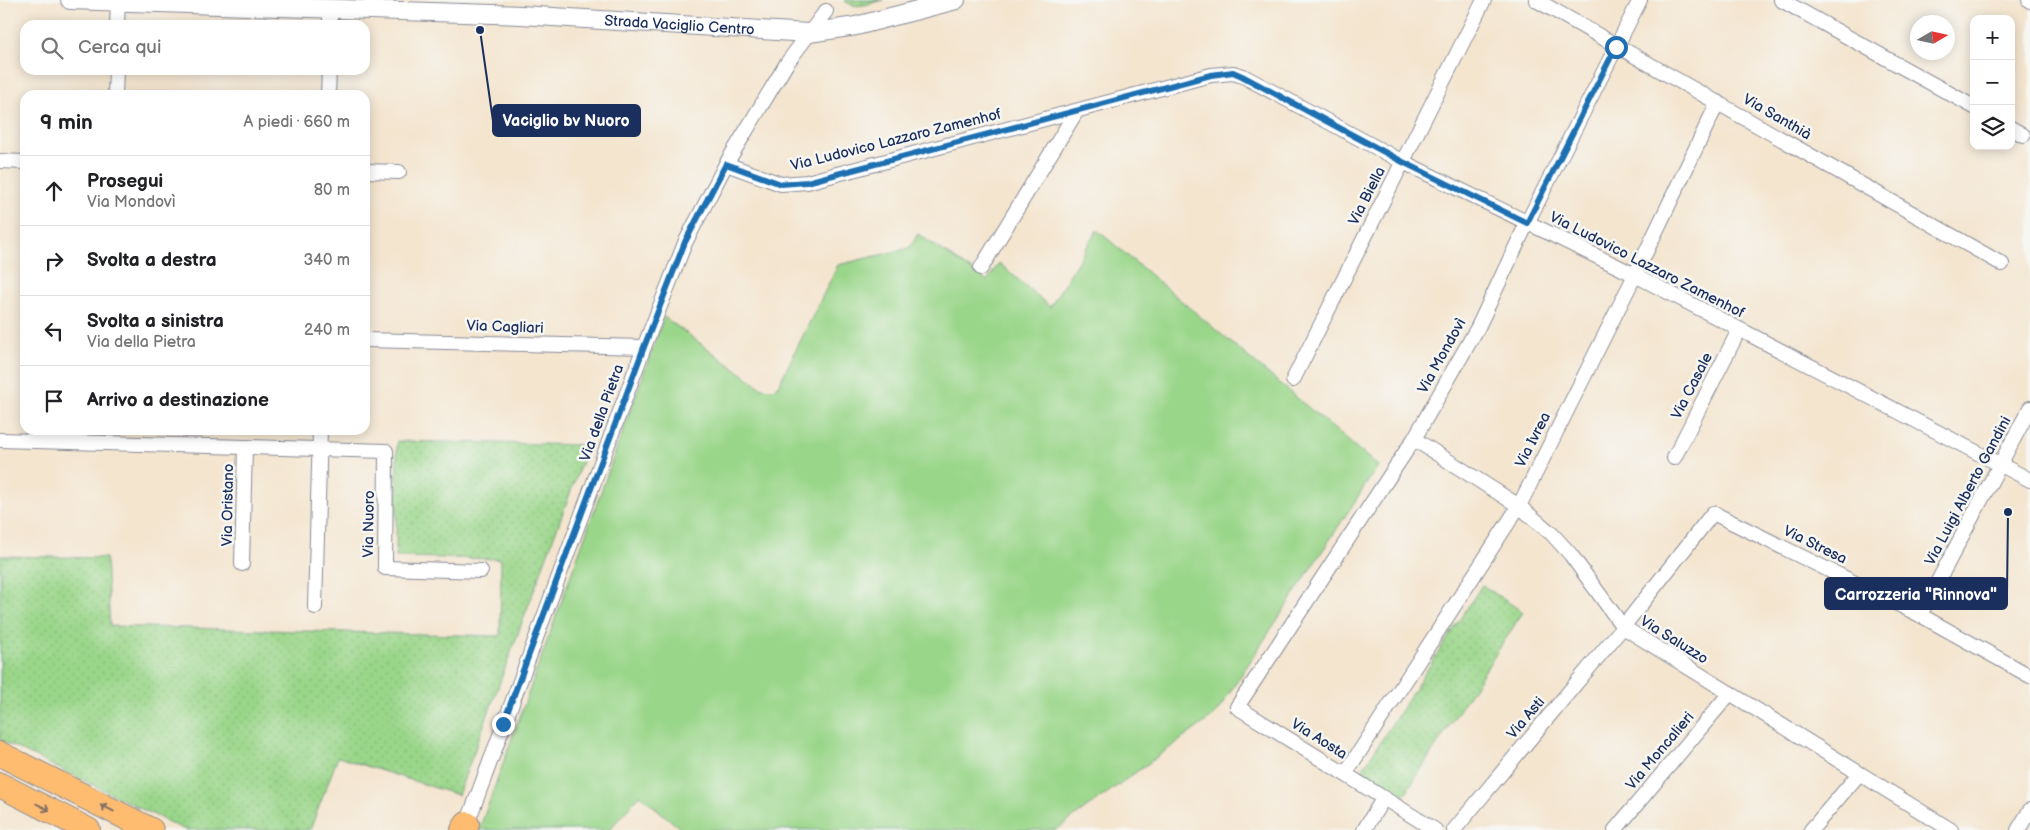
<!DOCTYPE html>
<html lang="it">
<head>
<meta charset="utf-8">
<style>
  :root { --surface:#fff; --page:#f6f6f6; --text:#202124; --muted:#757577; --line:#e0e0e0 }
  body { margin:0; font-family:"Balsamiq Sans",sans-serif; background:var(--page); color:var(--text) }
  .controls { position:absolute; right:15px; top:15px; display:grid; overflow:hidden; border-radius:10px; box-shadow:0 2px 12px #0003 }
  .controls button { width:45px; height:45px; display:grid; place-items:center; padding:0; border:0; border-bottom:1px solid var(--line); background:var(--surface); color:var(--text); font:25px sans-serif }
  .compass { position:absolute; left:1910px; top:15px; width:45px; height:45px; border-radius:50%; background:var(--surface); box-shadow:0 2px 12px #0003; rotate:81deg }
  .stop { position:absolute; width:15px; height:15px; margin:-11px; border:4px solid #1f6fb2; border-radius:50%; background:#fff }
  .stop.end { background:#1f6fb2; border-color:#fff; box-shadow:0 1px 5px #0008 }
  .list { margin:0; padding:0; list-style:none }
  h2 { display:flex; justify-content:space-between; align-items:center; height:65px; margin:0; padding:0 20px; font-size:21px }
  h2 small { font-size:16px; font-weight:400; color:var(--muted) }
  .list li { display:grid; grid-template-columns:32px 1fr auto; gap:15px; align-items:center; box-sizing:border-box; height:70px; padding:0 20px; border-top:1px solid var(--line) }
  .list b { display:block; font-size:19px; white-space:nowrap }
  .list p { margin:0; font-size:16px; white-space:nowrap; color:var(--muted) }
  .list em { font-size:16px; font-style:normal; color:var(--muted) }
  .icon { flex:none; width:28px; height:28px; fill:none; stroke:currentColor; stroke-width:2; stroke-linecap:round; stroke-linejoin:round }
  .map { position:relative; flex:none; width:2030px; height:830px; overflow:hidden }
  .search { position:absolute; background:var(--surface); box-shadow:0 2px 12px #0003; left:20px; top:20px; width:350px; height:55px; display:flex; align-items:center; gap:12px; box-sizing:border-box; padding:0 18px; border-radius:15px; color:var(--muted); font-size:19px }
  .panel { position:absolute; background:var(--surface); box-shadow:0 2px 12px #0003; left:20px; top:90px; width:350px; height:345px; border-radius:15px }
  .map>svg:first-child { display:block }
</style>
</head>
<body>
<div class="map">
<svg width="2030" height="830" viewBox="0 0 2030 830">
  <defs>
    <pattern id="park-dots" width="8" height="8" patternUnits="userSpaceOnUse" patternTransform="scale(1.25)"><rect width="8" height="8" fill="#9ad689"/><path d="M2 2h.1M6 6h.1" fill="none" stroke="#84b879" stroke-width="1.8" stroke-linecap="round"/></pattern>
  </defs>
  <rect width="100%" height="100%" fill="#f6f6f2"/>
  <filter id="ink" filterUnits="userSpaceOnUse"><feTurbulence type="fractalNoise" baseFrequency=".02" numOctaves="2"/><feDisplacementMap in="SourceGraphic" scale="10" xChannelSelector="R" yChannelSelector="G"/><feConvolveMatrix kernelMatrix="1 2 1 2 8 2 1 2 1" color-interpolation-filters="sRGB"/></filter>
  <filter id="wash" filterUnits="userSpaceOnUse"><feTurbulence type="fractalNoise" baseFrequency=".0096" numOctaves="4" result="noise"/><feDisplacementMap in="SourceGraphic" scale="20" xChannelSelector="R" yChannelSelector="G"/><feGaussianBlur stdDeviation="1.12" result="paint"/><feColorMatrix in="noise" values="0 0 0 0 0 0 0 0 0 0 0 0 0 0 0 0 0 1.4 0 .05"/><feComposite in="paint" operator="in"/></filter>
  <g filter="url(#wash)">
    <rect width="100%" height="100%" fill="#f4e5cf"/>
    <path fill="#9ad689" stroke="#5a8274" d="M1097 230 1378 466 1215 715 1056 830H682L640 795 609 830H479L664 317 762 388 773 389 779 384 838 265 909 248 918 234 987 281 999 263 1050 307Z"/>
    <g fill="url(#park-dots)" stroke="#5a8274">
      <path d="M844 0H883C869 3 855 11 844 0Z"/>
      <path d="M397 441 588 445 458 795 338 757 310 830H185L0 740V556L106 558 110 626 500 636 501 559 396 557Z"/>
      <path d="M1482 585 1523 612 1403 797 1362 770Z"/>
    </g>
  </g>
  <g filter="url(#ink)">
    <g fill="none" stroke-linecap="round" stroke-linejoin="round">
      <g stroke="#888a96" stroke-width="16">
        <g id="minor">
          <path d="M1536 0 2002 264"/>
          <path d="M1781 0 1974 107"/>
          <path d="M2029 0 2030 1"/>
          <path d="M117 25 118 1"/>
          <path d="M330 25V8"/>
          <path d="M115 95 116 70"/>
          <path d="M328 95 329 70"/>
          <path d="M2011 128 2023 135"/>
          <path d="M0 161 24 162"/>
          <path d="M726 164 781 184 807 182 1211 75 1233 73 1243 76 1403 162 1635 275 2030 480"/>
          <path d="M365 171 399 172"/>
          <path d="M981 268 1076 112"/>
          <path d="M365 340 644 347"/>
          <path d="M1293 380 1484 0"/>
          <path d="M1414 439 1519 506 1552 534 1571 555 1623 627 1951 830"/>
          <path d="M0 440 386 451 385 568 481 571"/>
          <path d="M1674 458 1739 330"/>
          <path d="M242 564 245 447"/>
          <path d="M315 607 320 430"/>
          <path d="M1920 615 2030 408"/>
          <path d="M1345 774 1519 506 1635 275 1718 102"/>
          <path d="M467 824 644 347 685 243 726 164 787 63 826 11"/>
          <path d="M1364 830 1383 799"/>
          <path d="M1435 830 1237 707 1414 439 1478 327 1527 223 1640 0"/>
          <path d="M1454 830 1623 627 1713 513 1920 615 2030 676"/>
          <path d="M1615 830 1730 693"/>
          <path d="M1811 830 1859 774"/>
          <path d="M2018 830 2030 810"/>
        </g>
      </g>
      <g stroke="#888a96" stroke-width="20">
        <g id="tertiary">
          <path id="s1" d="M70 0 521 15 809 33 856 26 956 0"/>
        </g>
      </g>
      <g stroke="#888a96" stroke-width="26">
        <g id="trunk">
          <path d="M0 754 151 830"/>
          <path d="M0 785 88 830"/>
          <path d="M463 830 467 824"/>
        </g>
      </g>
      <use href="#minor" stroke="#fff" stroke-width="14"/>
      <use href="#tertiary" stroke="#fff" stroke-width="18"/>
      <use href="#trunk" stroke="#fdbc6f" stroke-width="24"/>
    </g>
    <defs><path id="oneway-shaft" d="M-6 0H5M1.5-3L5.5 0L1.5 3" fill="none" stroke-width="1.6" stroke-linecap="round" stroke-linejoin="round" transform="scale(1.25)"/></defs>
    <g stroke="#816e66">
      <use href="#oneway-shaft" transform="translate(43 807) rotate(27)"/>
      <use href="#oneway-shaft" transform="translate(107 808) rotate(-153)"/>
    </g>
  </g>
  <g fill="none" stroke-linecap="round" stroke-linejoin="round" filter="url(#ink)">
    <path stroke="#1f6fb2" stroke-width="6" d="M503 724 644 347 685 242 726 164 781 184 807 182 1211 75 1233 72 1242 76 1403 162 1527 223 1616 47"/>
  </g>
  <g text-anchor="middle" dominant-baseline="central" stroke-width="5" stroke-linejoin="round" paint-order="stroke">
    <g font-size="15" fill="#1b2f5e" stroke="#f6f6f2">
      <text stroke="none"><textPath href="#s1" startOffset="610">Strada Vaciglio Centro</textPath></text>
      <text transform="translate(1777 117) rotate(30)">Via Santhià</text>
      <text transform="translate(896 140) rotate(-14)">Via Ludovico Lazzaro Zamenhof</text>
      <text transform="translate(1367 196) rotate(-63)">Via Biella</text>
      <text transform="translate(1647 265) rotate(27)">Via Ludovico Lazzaro Zamenhof</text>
      <text transform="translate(505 327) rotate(2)">Via Cagliari</text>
      <text transform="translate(1442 356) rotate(-61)">Via Mondovì</text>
      <text transform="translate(1692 386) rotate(-63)">Via Casale</text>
      <text transform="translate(602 413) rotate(-70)">Via della Pietra</text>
      <text transform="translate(1533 440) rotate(-63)">Via Ivrea</text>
      <text transform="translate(1968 491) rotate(-62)">Via Luigi Alberto Gandini</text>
      <text transform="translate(228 505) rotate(-89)">Via Oristano</text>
      <text transform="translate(369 524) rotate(-89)">Via Nuoro</text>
      <text transform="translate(1815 545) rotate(26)">Via Stresa</text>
      <text transform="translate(1674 640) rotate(32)">Via Saluzzo</text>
      <text transform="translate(1526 718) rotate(-50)">Via Asti</text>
      <text transform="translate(1319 739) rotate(32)">Via Aosta</text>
      <text transform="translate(1660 751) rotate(-50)">Via Moncalieri</text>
    </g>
  </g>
  <path fill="none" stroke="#1b2f5e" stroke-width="2" d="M480 30L493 121M2008 512L2007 594"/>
  <g fill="#1b2f5e" stroke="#f6f6f2" stroke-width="2">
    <circle cx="480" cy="30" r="5"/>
    <circle cx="2008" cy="512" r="5"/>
  </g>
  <g fill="#1b2f5e" stroke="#1b2f5e" stroke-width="2">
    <rect x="493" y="105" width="147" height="31" rx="5"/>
    <rect x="1825" y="578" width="182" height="31" rx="5"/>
  </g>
  <g font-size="16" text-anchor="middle" font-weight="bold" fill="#fff">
    <text x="566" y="126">Vaciglio bv Nuoro</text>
    <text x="1916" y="600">Carrozzeria "Rinnova"</text>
  </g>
</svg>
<div class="controls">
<button>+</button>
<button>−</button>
<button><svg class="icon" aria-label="layers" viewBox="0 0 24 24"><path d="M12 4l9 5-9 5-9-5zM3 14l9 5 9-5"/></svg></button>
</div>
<svg class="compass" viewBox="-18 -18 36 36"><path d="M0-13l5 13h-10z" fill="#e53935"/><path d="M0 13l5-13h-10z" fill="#757577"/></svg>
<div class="stop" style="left:1616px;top:47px"></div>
<div class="stop end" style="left:503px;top:724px"></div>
<div class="search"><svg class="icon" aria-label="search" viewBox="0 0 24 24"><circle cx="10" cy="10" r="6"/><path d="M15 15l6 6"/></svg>Cerca qui</div>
<section class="panel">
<h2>9 min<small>A piedi · 660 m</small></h2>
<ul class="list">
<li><svg class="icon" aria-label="ahead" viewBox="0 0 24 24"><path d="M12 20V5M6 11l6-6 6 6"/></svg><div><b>Prosegui</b><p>Via Mondovì</p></div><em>80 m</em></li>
<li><svg class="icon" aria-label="right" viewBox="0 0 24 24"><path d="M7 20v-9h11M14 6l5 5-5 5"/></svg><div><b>Svolta a destra</b></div><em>340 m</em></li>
<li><svg class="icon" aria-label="left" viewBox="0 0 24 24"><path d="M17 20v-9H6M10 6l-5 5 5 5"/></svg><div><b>Svolta a sinistra</b><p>Via della Pietra</p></div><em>240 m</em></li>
<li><svg class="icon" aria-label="arrive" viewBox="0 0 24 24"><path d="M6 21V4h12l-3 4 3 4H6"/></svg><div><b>Arrivo a destinazione</b></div></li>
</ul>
</section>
</div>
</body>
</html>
